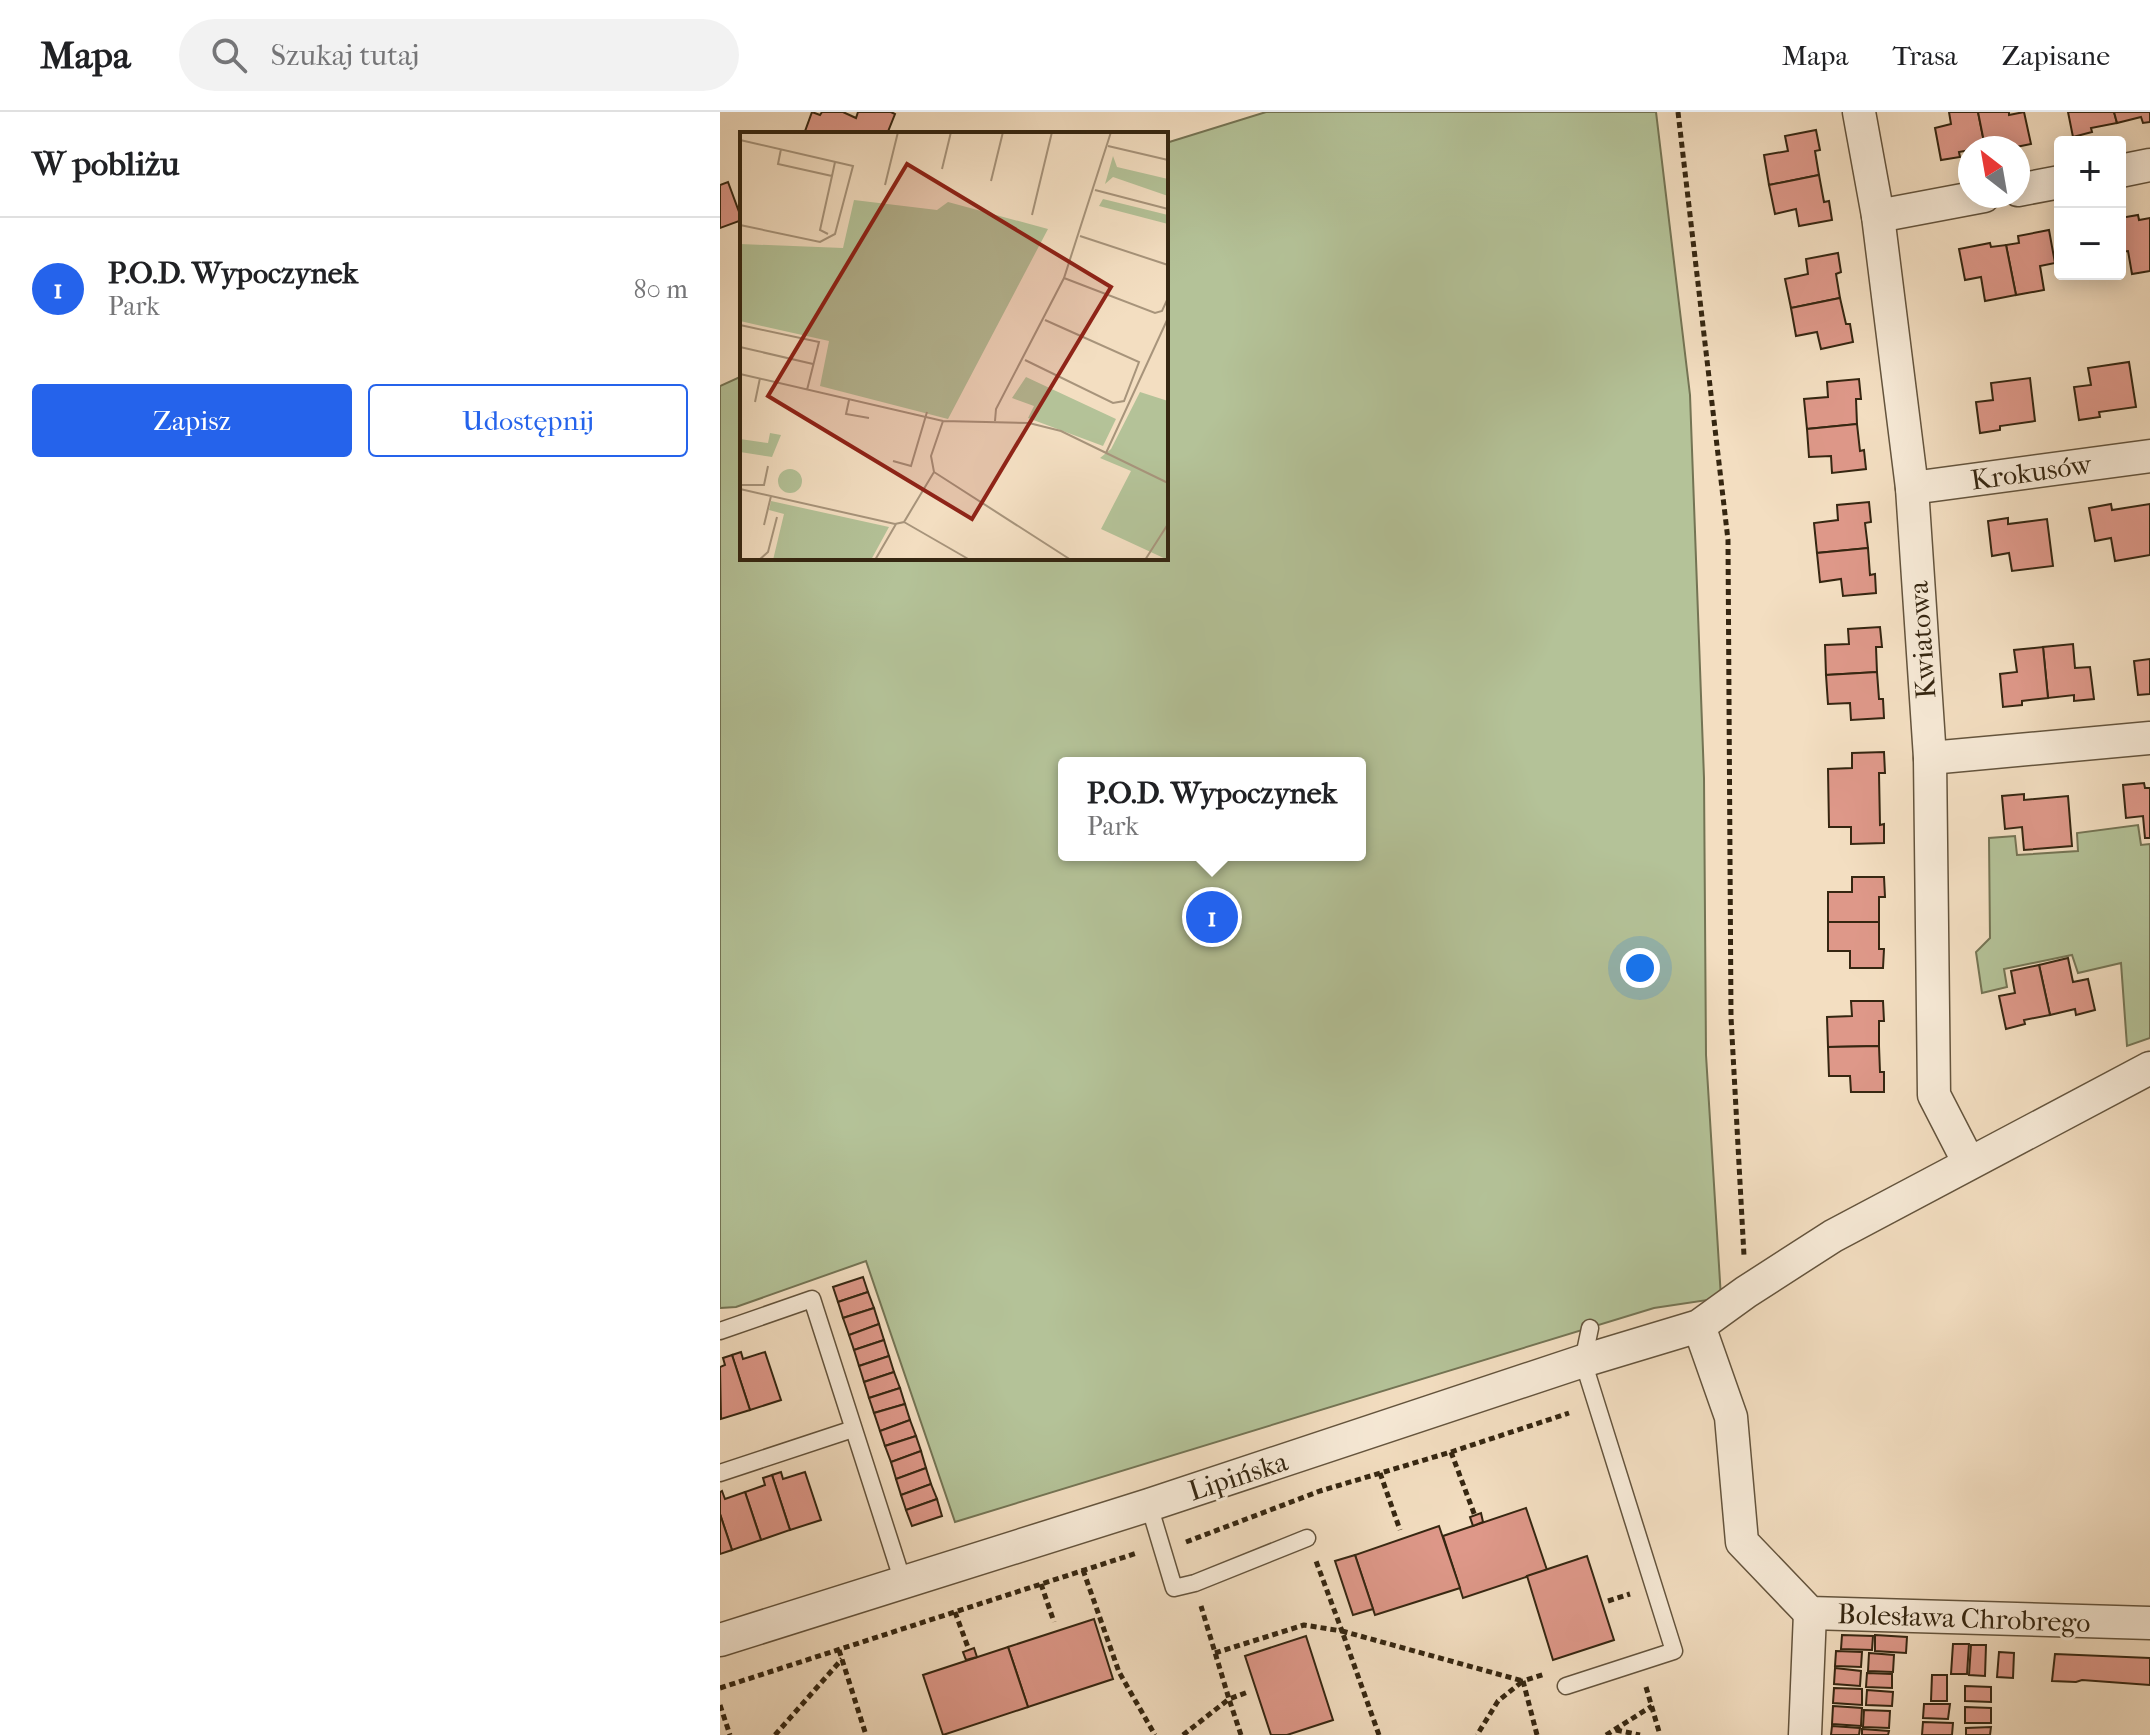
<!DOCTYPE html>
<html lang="pl">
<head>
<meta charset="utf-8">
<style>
  :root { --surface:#fff; --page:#f2f2f2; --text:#202124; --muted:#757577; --line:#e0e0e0; --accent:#2563eb }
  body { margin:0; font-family:"IM FELL French Canon",serif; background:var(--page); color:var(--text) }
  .controls { position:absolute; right:24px; top:24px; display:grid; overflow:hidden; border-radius:8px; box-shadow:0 4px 20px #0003 }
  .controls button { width:72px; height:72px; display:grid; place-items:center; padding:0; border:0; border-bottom:2px solid var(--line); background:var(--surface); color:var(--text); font:40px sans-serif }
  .compass { position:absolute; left:1238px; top:24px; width:72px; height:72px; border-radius:50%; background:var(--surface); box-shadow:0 4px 20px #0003; rotate:329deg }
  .you { position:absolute; left:920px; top:856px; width:28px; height:28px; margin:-20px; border:6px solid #fff; border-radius:50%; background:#1a73e8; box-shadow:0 0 0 12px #1a73e833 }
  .badge { display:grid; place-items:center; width:52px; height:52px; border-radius:50%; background:var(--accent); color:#fff; font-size:26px; font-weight:700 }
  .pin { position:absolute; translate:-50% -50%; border:4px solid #fff; box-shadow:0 2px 8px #0006 }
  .popup { position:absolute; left:338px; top:645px; width:308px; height:104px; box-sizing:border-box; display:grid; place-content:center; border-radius:8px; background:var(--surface); filter:drop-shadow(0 2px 6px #0005); font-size:26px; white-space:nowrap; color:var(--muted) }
  .popup b { font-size:30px; color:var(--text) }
  .popup::after { content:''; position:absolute; left:50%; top:100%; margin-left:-16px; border:16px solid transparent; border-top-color:var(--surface) }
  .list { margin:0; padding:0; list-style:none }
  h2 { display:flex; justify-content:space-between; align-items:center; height:104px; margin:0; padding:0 32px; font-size:34px }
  h2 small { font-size:26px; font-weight:400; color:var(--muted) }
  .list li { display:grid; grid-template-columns:52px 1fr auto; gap:24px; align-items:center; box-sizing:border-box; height:144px; padding:0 32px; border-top:2px solid var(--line) }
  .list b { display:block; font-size:30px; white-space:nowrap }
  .list p { margin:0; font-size:26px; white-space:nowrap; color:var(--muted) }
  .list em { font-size:26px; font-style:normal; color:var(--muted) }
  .actions { display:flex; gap:16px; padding:24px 32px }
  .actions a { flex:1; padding:18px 0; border:2px solid var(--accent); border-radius:8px; text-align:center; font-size:28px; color:var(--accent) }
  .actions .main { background:var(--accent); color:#fff }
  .icon { flex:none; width:44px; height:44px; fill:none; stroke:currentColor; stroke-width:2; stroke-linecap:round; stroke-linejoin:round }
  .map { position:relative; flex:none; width:1430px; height:1623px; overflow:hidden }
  header { display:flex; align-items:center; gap:48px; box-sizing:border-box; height:112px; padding:0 40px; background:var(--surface); border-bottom:2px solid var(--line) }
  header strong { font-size:38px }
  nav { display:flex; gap:44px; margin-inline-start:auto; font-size:28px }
  .search { width:560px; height:72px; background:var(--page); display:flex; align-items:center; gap:20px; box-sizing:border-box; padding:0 28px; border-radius:44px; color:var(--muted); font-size:30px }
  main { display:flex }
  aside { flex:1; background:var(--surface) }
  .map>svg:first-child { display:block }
</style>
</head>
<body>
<header>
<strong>Mapa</strong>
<div class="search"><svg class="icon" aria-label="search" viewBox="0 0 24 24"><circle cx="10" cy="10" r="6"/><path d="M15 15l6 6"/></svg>Szukaj tutaj</div>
<nav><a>Mapa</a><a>Trasa</a><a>Zapisane</a></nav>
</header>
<main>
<aside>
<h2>W pobliżu<small></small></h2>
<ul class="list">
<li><span class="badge">1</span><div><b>P.O.D. Wypoczynek</b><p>Park</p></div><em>80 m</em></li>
</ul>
<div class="actions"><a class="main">Zapisz</a><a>Udostępnij</a></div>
</aside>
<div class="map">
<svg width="1430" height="1623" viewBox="0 0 1430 1623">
  <rect width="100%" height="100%" fill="#f3dec1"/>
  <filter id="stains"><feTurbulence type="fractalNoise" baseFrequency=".0025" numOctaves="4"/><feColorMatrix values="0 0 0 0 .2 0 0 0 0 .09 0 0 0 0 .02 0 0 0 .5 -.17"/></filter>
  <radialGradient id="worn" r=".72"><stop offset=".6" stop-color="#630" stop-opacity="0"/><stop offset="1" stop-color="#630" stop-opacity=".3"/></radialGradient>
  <g fill="#b4c298" stroke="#747454" stroke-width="2" fill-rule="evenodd">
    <path d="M546 0H936L970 283 984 666 986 943 1001 1186 934 1196 235 1410 146 1149 16 1195 0 1196V274L22 264V446H446V31ZM344 651H640V743H344Z"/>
    <path d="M1418 713 1421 733 1430 732V926L1407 934 1401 851 1358 861 1352 843 1284 857 1287 875 1262 881 1256 840 1270 826 1269 726 1295 724 1297 743 1358 739 1357 721Z"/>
  </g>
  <g fill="#de9889" stroke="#352611" stroke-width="2">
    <path d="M92 0 100 3 102 0H123L136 6 138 0H171L175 2 167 22H84Z"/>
    <path d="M1229 0H1258L1265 35 1250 36V38L1239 40 1240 45 1221 48 1215 16 1231 12Z"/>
    <path d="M1258 0H1289V3L1304 0 1311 32 1291 36 1290 30 1265 35Z"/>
    <path d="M1348 0H1394L1397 11 1371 16 1372 20 1353 25Z"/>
    <path d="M1394 0H1430V10L1423 11 1421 5 1397 11Z"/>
    <path d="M1096 18 1100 38 1095 39 1099 63 1049 73 1044 43 1068 39 1065 24Z"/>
    <path d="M1099 63 1104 90 1109 89 1112 108 1079 114 1076 97 1055 102 1049 73Z"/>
    <path d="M8 70 22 108 0 116V73Z"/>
    <path d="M1418 103 1419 108 1430 106V159L1412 162 1408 139 1400 140V106Z"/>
    <path d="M1329 118 1335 151 1320 154 1324 178 1296 183 1286 133 1299 131 1298 124Z"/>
    <path d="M1270 131 1271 135 1286 133 1296 183 1265 189 1261 165 1245 168 1239 137Z"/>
    <path d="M1118 141 1121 160 1116 162 1120 186 1071 196 1065 167 1088 162 1086 147Z"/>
    <path d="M1120 186 1126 212H1130L1133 230 1101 237 1097 220 1076 224 1071 196Z"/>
    <path d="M1409 250 1416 295 1379 300 1380 305 1359 308 1354 275 1371 273 1368 256Z"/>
    <path d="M1310 266 1315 309 1280 314V318L1260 321 1256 290 1273 288 1271 271Z"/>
    <path d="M1139 267 1141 287H1136L1137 312 1087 317 1084 287 1108 285 1107 270Z"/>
    <path d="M1137 312 1140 339 1144 338 1146 357 1112 361 1111 344 1089 345 1087 317Z"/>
    <path d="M1149 390 1151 410 1145 411 1148 436 1097 441 1094 411 1118 408 1117 393Z"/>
    <path d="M1391 392 1392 398 1430 392V443L1395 449 1391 426 1375 429 1369 396Z"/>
    <path d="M1288 406V412L1327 407 1333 454 1292 459 1289 441 1272 444 1268 409Z"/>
    <path d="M1148 436 1150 463 1155 462 1156 481 1123 484 1121 467 1100 470 1097 441Z"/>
    <path d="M1160 515 1162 535H1156L1157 560 1106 563 1105 533 1129 532 1128 517Z"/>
    <path d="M1353 532 1355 556 1370 555 1374 587 1354 589V583L1328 586 1323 535Z"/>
    <path d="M1323 535 1328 586 1302 589V593L1283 595 1280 562 1297 560 1294 538Z"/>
    <path d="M1430 547V582L1418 583 1414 549Z"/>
    <path d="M1157 560 1159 587H1163L1164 606 1131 608 1130 591 1108 592 1106 563Z"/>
    <path d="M1164 640 1165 661H1159L1160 713 1164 712V731L1131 732V715H1109L1108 657 1132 656V641Z"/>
    <path d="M1424 671 1425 676H1430V726H1425L1423 704 1406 706 1403 673Z"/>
    <path d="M1304 682V688L1348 684 1352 734 1304 738 1302 715 1285 717 1282 684Z"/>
    <path d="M1132 765H1164L1165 785H1159V810H1108V780H1132Z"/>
    <path d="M1108 810H1159V837H1164L1163 856H1130V839H1108Z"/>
    <path d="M1348 846 1353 870 1368 867 1375 898 1356 903 1355 897 1330 903 1319 853Z"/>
    <path d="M1319 853 1330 903 1304 908 1305 912 1286 917 1279 884 1295 881 1291 859Z"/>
    <path d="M1131 889H1163L1164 909H1159V934L1108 935 1107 905 1132 904Z"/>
    <path d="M1159 934 1160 960H1164V980H1131L1130 964H1109L1108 935Z"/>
    <path d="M143 1165 148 1180 118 1190 113 1175Z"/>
    <path d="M148 1180 154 1196 123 1206 118 1190Z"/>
    <path d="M154 1196 159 1212 129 1223 123 1206Z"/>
    <path d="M159 1212 164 1228 134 1238 129 1223Z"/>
    <path d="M164 1228 169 1244 139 1254 134 1238Z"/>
    <path d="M21 1240 23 1247 45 1240 61 1288 30 1298 12 1243Z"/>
    <path d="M12 1243 30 1298 1 1307 0 1255 5 1253 3 1246Z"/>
    <path d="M169 1244 174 1260 144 1270 139 1254Z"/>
    <path d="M174 1260 180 1276 149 1286 144 1270Z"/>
    <path d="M180 1276 185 1292 154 1301 149 1286Z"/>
    <path d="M185 1292 190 1308 160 1319 154 1301Z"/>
    <path d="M190 1308 196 1324 165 1334 160 1319Z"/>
    <path d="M196 1324 201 1339 171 1350 165 1334Z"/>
    <path d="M201 1339 206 1356 176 1367 171 1350Z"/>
    <path d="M206 1356 211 1372 181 1383 176 1367Z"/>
    <path d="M61 1360 63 1367 85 1360 101 1408 70 1418 52 1363Z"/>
    <path d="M52 1363 70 1418 41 1428 25 1380 45 1373 43 1366Z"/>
    <path d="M211 1372 217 1387 186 1398 181 1383Z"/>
    <path d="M2 1379 5 1387 25 1380 41 1428 12 1438 0 1402V1380Z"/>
    <path d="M217 1387 222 1404 192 1414 186 1398Z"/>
    <path d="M806 1396 827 1458 743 1486 723 1424Z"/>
    <path d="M761 1401 763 1410 753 1414 750 1405Z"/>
    <path d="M0 1402 12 1438 0 1442Z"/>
    <path d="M719 1414 740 1476 655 1503 635 1443Z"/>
    <path d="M635 1443 653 1497 633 1503 615 1449Z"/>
    <path d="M867 1444 894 1528 833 1548 807 1464Z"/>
    <path d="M374 1507 393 1567 308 1595 288 1535Z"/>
    <path d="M1122 1523 1153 1524 1152 1538 1121 1537Z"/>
    <path d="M1155 1523 1187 1525 1186 1541 1155 1539Z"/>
    <path d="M586 1524 613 1608 567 1623H551L525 1544Z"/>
    <path d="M1233 1532H1249L1247 1562H1231Z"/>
    <path d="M1251 1533H1266L1265 1564 1249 1563Z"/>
    <path d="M288 1535 308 1595 223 1623 203 1563Z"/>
    <path d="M254 1536 257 1545 246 1548 243 1540Z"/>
    <path d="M1116 1539 1142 1540 1141 1555 1115 1554Z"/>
    <path d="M1279 1540 1294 1541 1293 1566 1277 1565Z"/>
    <path d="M1149 1541 1174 1543 1173 1560 1148 1559Z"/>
    <path d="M1335 1542 1430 1546V1573L1362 1568 1356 1570 1332 1569Z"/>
    <path d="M1115 1556 1141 1559 1140 1574 1114 1572Z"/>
    <path d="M1147 1561 1172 1562V1576L1146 1575Z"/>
    <path d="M1212 1563H1227V1589H1211Z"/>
    <path d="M1245 1574 1271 1575V1590L1245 1589Z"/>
    <path d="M1114 1576 1142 1577V1593L1113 1591Z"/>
    <path d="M1147 1578 1173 1580 1172 1594 1146 1593Z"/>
    <path d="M1204 1592H1230L1228 1607 1203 1606Z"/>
    <path d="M1113 1594 1142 1596 1141 1614 1112 1612Z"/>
    <path d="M1245 1595 1271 1596V1611H1245Z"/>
    <path d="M1144 1598 1170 1599 1169 1616 1143 1615Z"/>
    <path d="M1203 1610 1233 1611 1232 1623H1202Z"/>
    <path d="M1112 1614 1140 1616 1139 1623H1111Z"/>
    <path d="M1271 1615 1270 1623H1246V1616Z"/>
    <path d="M1142 1617 1169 1619 1168 1623H1142Z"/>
  </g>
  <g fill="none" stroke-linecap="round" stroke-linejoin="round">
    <g stroke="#64543d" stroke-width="19">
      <g id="lane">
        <path d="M0 1219 92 1187 183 1470"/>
        <path d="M0 1361 133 1317"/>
        <path d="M429 1393 454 1476 475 1471 587 1426"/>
        <path d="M846 1574 954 1539 863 1249 870 1216"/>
      </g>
    </g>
    <g stroke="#64543d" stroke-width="35">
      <g id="street">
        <path d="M1139 0 1158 104 1192 376 1210 646 1214 983 1249 1051"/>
        <path d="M1400 59 1430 53"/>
        <path d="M1298 78 1340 70"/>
        <path d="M1158 104 1264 84"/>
        <path d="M1192 376 1430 344"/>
        <path d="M1210 646 1430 626"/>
        <path d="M979 1214 1011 1305 1022 1430 1090 1501 1430 1511"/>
        <path d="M0 1528 429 1393 863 1249 979 1214 1026 1180 1113 1124 1430 956"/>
        <path d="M1085 1623 1090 1501"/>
      </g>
    </g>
    <g stroke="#352611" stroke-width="5" stroke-dasharray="6 4" stroke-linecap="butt">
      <path d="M958 0 1008 428 1011 905 1024 1144"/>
      <path d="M731 1340 755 1404"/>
      <path d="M660 1361 680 1418"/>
      <path d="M466 1430 600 1379 731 1340 849 1301"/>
      <path d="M363 1458 399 1560 435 1623"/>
      <path d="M321 1472 334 1510"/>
      <path d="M888 1489 910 1482"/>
      <path d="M235 1500 249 1538"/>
      <path d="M119 1538 146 1623"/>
      <path d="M495 1541 584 1513 622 1519 596 1449"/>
      <path d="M926 1575 940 1623"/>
      <path d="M0 1576 417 1441"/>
      <path d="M0 1593 10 1623"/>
      <path d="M896 1618 920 1623"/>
      <path d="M55 1623 122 1547"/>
      <path d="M463 1623 509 1587 481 1494"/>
      <path d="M521 1623 509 1587 528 1580"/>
      <path d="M659 1623 622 1519 803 1569 778 1589 757 1623"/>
      <path d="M817 1623 803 1569 825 1562"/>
      <path d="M886 1623 932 1594"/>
    </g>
    <use href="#lane" stroke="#f7ead7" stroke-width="16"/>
    <use href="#street" stroke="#f7ead7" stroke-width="32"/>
  </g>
  <g text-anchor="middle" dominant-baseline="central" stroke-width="6" stroke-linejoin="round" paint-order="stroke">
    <g font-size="28" fill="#352611" stroke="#f7ead7">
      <text transform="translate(1311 360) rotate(-8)">Krokusów</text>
      <text transform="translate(1202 528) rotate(-94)">Kwiatowa</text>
      <text transform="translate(518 1364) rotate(-18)">Lipińska</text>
      <text transform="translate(1244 1506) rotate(2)">Bolesława Chrobrego</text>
    </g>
  </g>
  <g transform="translate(20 20)">
    <rect width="428" height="428" fill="#f3dec1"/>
    <path d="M373 24 377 35 428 47V64L373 45 365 52ZM363 67 428 83V92L359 74ZM114 68 197 78 208 70 308 97 208 287 80 254 89 209 0 189V112L103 116ZM286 245 376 287 363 314 288 286 294 274 272 266ZM400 260 428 269V428L361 397 391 339 360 326 371 317ZM30 301 41 303 32 325 0 320V307L28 311ZM38 349a12 12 0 1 1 24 0a12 12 0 1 1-24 0ZM31 369 149 395 131 428H33L44 382 29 378Z" fill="#b4c298"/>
    <path fill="none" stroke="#a7947b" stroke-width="2" d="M0 8 113 34 95 102 80 110 0 93M368 14 428 28M41 17 38 32 92 44 95 30M202 37 211 0M251 49 263 0M145 53 158 0M355 58 428 77M292 83 312 0M88 102 80 98 92 44M340 104 428 133M324 146 415 181 422 179 428 166M0 193 79 210 67 258M0 215 73 232M285 228 373 271 384 269 399 230 305 188M0 242 203 289 289 291 321 299 428 351M109 268 106 282 129 286M15 270 20 246M203 289 191 324 194 340 331 428M255 289 256 277 324 146 371 0M366 321 428 186M153 329 171 334 187 280M0 353H24L28 334M0 357 155 392 164 390 194 340M164 390 230 428M24 393 31 364M19 428 28 420 37 385M135 428 156 392M405 428 428 392"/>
    <path fill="#8f2418" fill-opacity="0.15" stroke="#8f2418" stroke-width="4" d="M167 32 371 155 232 387 28 264Z"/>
    <rect width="428" height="428" fill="none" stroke="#352611" stroke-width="4"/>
  </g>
  <rect width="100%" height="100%" filter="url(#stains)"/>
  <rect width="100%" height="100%" fill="url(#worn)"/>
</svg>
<div class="controls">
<button>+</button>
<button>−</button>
</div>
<svg class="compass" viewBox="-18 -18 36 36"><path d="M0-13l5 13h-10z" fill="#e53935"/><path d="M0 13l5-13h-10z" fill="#757577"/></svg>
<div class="you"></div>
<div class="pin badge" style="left:492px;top:805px">1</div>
<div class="popup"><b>P.O.D. Wypoczynek</b>Park</div>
</div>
</main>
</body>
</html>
